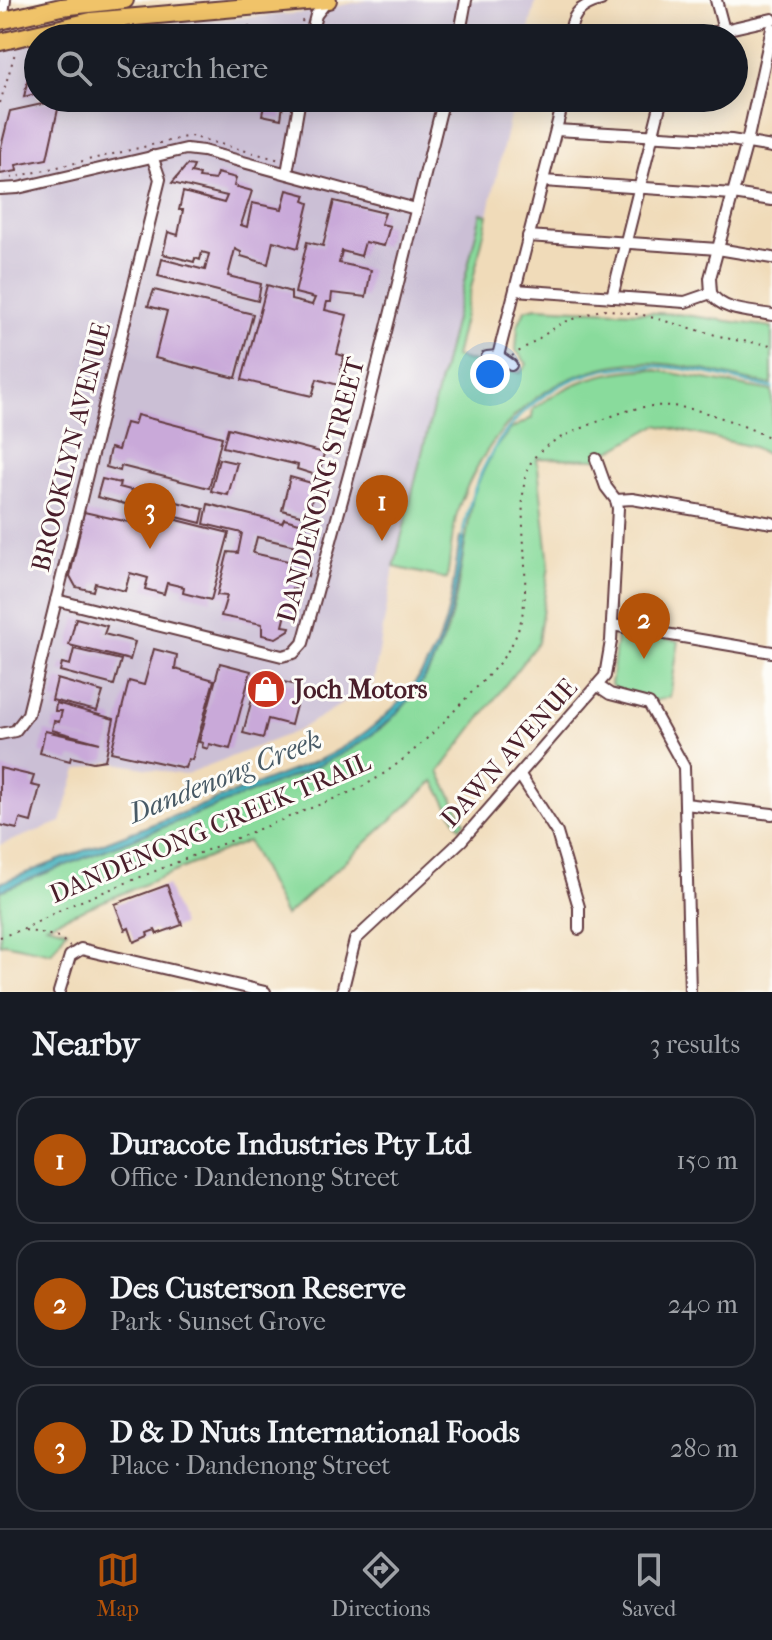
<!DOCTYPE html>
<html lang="en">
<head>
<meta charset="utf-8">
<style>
  :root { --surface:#171b24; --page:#242831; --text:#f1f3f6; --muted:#9ea1a6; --line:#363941; --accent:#b45309 }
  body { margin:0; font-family:"IM FELL French Canon",serif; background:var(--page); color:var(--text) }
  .you { position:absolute; left:490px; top:374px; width:28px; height:28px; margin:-20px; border:6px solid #fff; border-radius:50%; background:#1a73e8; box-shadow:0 0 0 12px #1a73e833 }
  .badge { display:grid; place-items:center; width:52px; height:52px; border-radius:50%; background:var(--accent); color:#fff; font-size:26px; font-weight:700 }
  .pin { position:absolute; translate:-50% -66px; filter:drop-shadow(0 2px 4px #0008) }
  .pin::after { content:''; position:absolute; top:42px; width:28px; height:24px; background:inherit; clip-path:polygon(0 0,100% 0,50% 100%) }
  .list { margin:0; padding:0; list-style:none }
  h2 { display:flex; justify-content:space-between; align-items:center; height:104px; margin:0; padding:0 32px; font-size:34px }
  h2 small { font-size:26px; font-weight:400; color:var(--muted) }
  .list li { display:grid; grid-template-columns:52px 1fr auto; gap:24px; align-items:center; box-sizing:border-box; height:128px; margin:0 16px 16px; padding:0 16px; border:2px solid var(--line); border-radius:24px }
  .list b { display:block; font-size:30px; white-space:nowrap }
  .list p { margin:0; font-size:26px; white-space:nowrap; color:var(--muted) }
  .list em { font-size:26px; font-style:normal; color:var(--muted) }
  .icon { flex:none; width:44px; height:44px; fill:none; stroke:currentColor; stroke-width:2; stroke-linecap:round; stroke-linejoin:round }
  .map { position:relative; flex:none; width:772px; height:992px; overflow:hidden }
  .search { position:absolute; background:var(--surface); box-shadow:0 4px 20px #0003; left:24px; right:24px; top:24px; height:88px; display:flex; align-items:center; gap:20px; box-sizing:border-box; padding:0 28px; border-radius:44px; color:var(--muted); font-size:30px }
  .sheet { height:536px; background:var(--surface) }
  nav { display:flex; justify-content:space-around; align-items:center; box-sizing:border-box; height:112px; border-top:2px solid var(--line); background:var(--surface); font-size:22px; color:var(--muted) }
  nav a { display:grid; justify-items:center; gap:4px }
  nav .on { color:var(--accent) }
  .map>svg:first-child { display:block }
</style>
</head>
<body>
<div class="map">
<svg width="772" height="992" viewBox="0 0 772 992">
  <rect width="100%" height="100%" fill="#fdfcf7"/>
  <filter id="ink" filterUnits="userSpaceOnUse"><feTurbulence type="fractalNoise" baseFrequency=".0125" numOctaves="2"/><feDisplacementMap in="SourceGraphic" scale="16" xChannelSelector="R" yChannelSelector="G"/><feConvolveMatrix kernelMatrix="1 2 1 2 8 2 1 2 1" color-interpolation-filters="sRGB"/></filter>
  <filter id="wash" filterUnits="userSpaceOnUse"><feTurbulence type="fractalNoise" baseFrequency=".006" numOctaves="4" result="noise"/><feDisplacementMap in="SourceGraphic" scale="32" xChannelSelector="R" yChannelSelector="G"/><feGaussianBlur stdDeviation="1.8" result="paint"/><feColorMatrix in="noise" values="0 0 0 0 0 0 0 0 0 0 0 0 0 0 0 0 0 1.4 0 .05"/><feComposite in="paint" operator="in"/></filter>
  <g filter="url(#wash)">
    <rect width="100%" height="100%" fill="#f0dbb9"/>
    <g fill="#cbbfd5">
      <path d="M368 0H536L527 38H51L82 30 303 13Z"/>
      <path d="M38 41V98H514L488 215 482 213 394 567 373 685 297 731 184 775 111 762 77 770 61 822 0 845V52Z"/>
    </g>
    <g fill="#89db9c" stroke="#6a7d64" stroke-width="2">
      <path d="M481 213 488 215 455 357 520 373 527 364 516 350 518 325 525 310 536 307 677 314 772 327V385C729 377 676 360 633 363 547 370 492 424 461 501 452 524 451 554 447 579L394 567Z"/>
      <path d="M649 369 772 391V457L753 447 657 425 596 459 537 458 549 565 538 642 439 772 465 822 460 828 434 781 285 916 248 841 46 925 67 930 51 953 4 943 0 944V891L304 772 353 748 385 725 414 694 428 673 446 635 456 598 473 496 481 476 495 448 511 429 532 418 533 409C571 381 602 371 649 369Z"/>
      <path d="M631 632 679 641 670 697 654 701C641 691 622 696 611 685L617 638 622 633Z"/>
    </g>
    <path fill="#44b3bf" stroke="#476975" stroke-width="2" d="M460 537 465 538C447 660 423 721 304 772L0 891V883L319 760C381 730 432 680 448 611 454 587 456 562 460 537Z"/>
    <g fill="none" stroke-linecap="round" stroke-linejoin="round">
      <path stroke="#44b3bf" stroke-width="3" d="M462 541C476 442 540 365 646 366 688 366 731 379 772 388"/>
    </g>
    <g id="blocks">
      <g fill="#c9a9d9">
        <path d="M332 25 378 35V38H329Z"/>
        <path d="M249 27 256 38H231Z"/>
        <path d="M32 59 38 60V93L24 97Z"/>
        <path d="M60 100 47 159 16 165 17 171 0 174V151L10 111Z"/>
        <path d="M265 101 283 105 281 119 262 115Z"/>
        <path d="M187 165 194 166 191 173 200 175 199 178 215 180 217 173 236 178 234 186 252 191 241 225 247 227 252 203 282 209 287 190 306 195 304 201 309 203 298 248 273 241 268 264 241 256V252L235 249 228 276 261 284 258 301 158 276 162 259 205 270 209 254 202 252 200 260 195 258 194 262 163 254 168 232 178 235 183 210H179L183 192 224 203 227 196 172 183Z"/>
        <path d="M334 201 385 213 381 224 390 226 384 246 365 242 361 256 342 251 339 263 371 270 366 297 332 293 331 302H327L325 310 347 315 337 354 344 356 338 385 317 379 312 396 242 380 267 285 291 292V300L312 305 315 298 295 293 307 242 323 246Z"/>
        <path d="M154 290 253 314 236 378 155 358 167 311 148 306Z"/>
        <path d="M137 415 222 437 209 488 121 466 120 471 106 467 110 448 118 450 126 423 134 425Z"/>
        <path d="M228 428 324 453 319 476 297 469 298 465 223 447Z"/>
        <path d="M219 459 237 463 228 495 211 491Z"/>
        <path d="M290 477 315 484 308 517 282 510Z"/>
        <path d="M102 479 120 483 119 487 204 509 201 523 97 497Z"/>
        <path d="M208 504 282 523 284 519 307 525 300 547 257 537 253 553 310 566 308 576 304 574 300 590 292 589 289 600 300 602 297 618 286 614 283 626 290 627 289 630 276 638 262 635V624L221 616 227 596 217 595 228 552 238 553 242 533 204 524Z"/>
        <path d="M84 512 142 525 145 512 229 533 211 600 183 593 184 587 167 583 164 594 145 589 148 578 130 573 125 591 95 583 93 591 76 587 70 576Z"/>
        <path d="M76 618 107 626 104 634 135 642 130 660 69 645Z"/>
        <path d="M74 649 121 660 114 685 60 671 62 663 70 665Z"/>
        <path d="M154 649 177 655 175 669 214 680 192 760 188 759 185 768 111 752 129 681 144 685Z"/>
        <path d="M220 663 251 671 230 749 209 744 208 749 202 747 203 743 199 742Z"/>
        <path d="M258 676 301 686 291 725 268 719 263 738 243 733Z"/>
        <path d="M57 679 103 692 97 711 52 700Z"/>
        <path d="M56 703 114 719 105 760 93 762 71 757 70 761 40 753 45 731 100 743 52 730 54 721 59 722 62 711H55Z"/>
        <path d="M0 768 34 776 31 785 40 787 31 822 20 819 17 829 0 825Z"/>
        <path d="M167 885 182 925 157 934 155 930 147 933 148 936 134 942 129 928 125 930 115 904Z"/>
      </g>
    </g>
  </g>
  <g filter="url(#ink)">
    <use href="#blocks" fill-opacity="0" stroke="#633b40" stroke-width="2"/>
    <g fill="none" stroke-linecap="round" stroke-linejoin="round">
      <g stroke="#633b40" stroke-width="14">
        <g id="minor">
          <path d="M716 0 724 30"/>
          <path d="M2 21 5 0"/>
          <path d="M310 38 316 15 327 1"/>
          <path d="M459 38 466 0"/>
          <path d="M569 38C572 15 578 6 601 0"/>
          <path d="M689 38 772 19"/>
          <path d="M556 130 731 140 772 147"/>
          <path d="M287 173 300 98"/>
          <path d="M543 181 733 194 772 200"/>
          <path d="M0 189 18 188 186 149 203 151 416 209"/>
          <path d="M528 236 718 249 772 258"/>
          <path d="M515 290 685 302 711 293"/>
          <path d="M711 293 710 278 747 142 772 28"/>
          <path d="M711 293C722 312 752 311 772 315"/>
          <path d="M612 297 662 98"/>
          <path d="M498 356 564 98"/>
          <path d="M487 357 498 356 511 365"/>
          <path d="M616 500 632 499 772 523"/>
          <path d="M56 600 282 656 294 653 303 643 365 416 444 98"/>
          <path d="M612 625 772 652"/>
          <path d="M598 686 610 694 649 704 684 767 690 992"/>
          <path d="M0 734 15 731 28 714 160 179 152 156"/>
          <path d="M520 775 557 833 579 907V929"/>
          <path d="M685 804 772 814"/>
          <path d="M59 992 70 956 81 949 265 992"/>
          <path d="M342 992 355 940 462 840 605 676 611 641 618 508 616 500 606 487 596 459"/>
        </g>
      </g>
      <g stroke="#633b40" stroke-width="20">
        <g id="primary">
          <path d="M0 21 61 7 125 0"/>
          <path d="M0 42 91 21 328 0"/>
        </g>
      </g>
      <g stroke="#633b40" stroke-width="2" stroke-dasharray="2 6" stroke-linecap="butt">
        <path d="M300 38 303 16"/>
        <path d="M0 103 15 53"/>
        <path d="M11 178 190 136 280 160"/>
        <path d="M512 356 562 323 603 309 643 315 734 340 772 345"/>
        <path d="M25 930 59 937 70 947"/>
        <path d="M0 937 24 929 64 908 358 789C402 766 434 733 468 696 485 679 503 662 514 640 537 593 516 529 525 478 531 451 552 441 575 431 598 422 620 411 644 407 687 400 733 422 772 438"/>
      </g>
      <use href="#minor" stroke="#fff" stroke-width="10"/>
      <use href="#primary" stroke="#f0c369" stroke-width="16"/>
    </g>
  </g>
  <defs>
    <g id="shop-disc" transform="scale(2)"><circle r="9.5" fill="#c8321e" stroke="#fdfcf7"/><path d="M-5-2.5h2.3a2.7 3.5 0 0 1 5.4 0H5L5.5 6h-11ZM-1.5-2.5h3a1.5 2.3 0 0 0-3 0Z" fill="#fff"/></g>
  </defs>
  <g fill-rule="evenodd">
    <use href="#shop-disc" x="266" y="689"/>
  </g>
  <g text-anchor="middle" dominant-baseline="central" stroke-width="6" stroke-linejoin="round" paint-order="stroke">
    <g font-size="26" fill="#4a1f2b" stroke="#fdfcf7">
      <text transform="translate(71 447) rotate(-76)">BROOKLYN AVENUE</text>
      <text transform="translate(321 490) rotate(-75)">DANDENONG STREET</text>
      <text transform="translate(509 753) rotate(-48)">DAWN AVENUE</text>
      <text transform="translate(210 828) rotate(-23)">DANDENONG CREEK TRAIL</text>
    </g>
    <g font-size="26" font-weight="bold" fill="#4a1f2b" stroke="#fdfcf7" text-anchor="start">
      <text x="294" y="689">Joch Motors</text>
    </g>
    <g font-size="28" font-style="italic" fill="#485a66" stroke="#fdfcf7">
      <text transform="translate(225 776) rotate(-22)">Dandenong Creek</text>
    </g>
  </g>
</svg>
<div class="you"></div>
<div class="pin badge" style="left:382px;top:541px">1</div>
<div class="pin badge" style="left:644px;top:659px">2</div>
<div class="pin badge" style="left:150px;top:549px">3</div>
<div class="search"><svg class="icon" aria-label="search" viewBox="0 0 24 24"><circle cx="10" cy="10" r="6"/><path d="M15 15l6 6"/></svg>Search here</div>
</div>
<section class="sheet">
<h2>Nearby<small>3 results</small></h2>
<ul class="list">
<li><span class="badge">1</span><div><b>Duracote Industries Pty Ltd</b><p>Office · Dandenong Street</p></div><em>150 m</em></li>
<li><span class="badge">2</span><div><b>Des Custerson Reserve</b><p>Park · Sunset Grove</p></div><em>240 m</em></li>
<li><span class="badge">3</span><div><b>D &amp; D Nuts International Foods</b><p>Place · Dandenong Street</p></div><em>280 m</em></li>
</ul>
</section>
<nav>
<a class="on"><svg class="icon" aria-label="map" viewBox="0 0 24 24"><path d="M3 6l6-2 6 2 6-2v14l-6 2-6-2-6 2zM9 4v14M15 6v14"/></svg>Map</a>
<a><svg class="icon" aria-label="directions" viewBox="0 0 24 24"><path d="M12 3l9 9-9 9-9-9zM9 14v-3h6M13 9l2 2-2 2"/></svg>Directions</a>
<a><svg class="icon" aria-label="saved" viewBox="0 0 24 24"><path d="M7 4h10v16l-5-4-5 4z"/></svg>Saved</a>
</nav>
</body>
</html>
